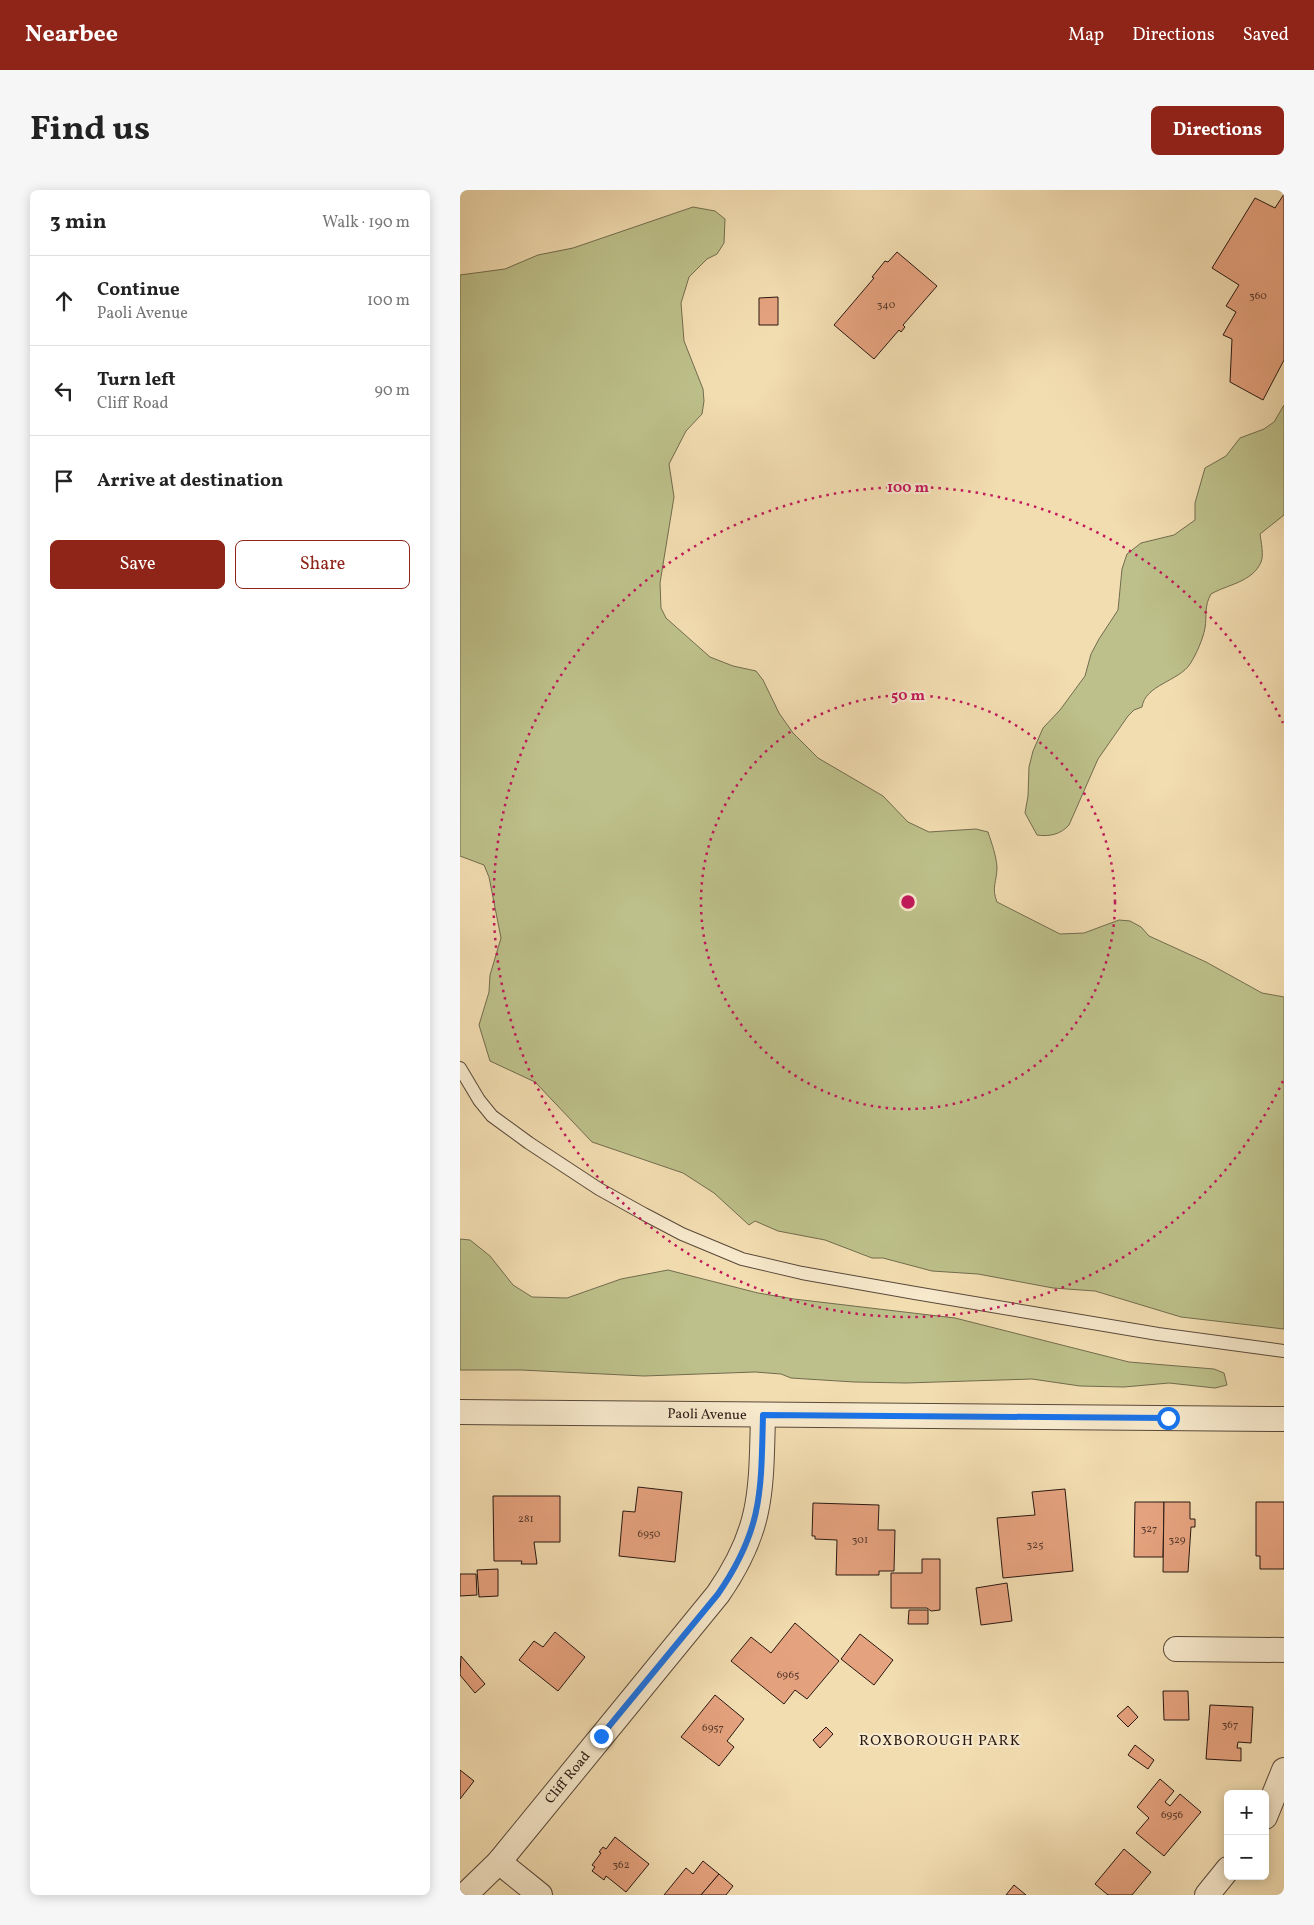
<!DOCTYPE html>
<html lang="en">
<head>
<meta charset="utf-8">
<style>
  :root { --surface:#fff; --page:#f6f6f6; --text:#222; --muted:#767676; --line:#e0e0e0; --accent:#8f2418 }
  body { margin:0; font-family:Vollkorn,serif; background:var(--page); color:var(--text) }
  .controls { position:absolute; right:15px; bottom:15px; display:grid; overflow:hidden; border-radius:8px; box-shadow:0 2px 12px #0003 }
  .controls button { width:45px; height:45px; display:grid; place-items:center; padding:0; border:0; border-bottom:1px solid var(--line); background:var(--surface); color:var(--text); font:25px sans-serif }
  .stop { position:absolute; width:15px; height:15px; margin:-11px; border:4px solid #1a73e8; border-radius:50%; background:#fff }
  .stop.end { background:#1a73e8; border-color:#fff; box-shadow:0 1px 5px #0008 }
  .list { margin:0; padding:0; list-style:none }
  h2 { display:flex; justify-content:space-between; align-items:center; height:65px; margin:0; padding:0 20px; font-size:21px }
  h2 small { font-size:16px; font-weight:400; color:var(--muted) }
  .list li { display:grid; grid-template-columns:32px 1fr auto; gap:15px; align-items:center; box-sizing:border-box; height:90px; padding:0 20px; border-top:1px solid var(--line) }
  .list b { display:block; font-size:19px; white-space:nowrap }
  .list p { margin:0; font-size:16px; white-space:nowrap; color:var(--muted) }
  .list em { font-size:16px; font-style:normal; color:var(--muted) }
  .actions { display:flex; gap:10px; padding:15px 20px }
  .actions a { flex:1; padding:11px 0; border:1px solid var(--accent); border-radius:8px; text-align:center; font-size:18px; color:var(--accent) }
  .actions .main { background:var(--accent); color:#fff }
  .icon { flex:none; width:28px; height:28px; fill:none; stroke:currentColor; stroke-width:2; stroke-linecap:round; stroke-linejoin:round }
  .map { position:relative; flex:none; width:824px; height:1705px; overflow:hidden; border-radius:8px }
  header { display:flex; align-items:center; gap:30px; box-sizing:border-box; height:70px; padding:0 25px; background:var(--accent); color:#fff }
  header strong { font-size:24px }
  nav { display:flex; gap:28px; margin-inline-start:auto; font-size:18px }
  .intro { display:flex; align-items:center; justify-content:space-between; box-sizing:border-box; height:120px; padding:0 30px }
  h1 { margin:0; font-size:35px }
  .button { padding:12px 22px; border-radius:8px; background:var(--accent); color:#fff; font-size:18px; font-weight:700 }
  main { display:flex; gap:30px; padding:0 30px }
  aside { flex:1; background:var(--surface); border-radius:8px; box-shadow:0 2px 12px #0003 }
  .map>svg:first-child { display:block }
</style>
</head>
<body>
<header>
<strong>Nearbee</strong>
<nav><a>Map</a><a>Directions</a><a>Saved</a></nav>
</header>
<div class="intro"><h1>Find us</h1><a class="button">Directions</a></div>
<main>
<aside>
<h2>3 min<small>Walk · 190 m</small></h2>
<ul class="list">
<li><svg class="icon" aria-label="ahead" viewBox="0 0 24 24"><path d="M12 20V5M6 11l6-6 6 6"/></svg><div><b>Continue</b><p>Paoli Avenue</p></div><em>100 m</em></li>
<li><svg class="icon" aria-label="left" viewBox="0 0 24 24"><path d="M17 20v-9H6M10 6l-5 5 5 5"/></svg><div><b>Turn left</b><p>Cliff Road</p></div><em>90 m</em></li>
<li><svg class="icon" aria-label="arrive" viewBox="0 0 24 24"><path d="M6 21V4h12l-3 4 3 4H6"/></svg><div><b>Arrive at destination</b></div></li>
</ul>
<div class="actions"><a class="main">Save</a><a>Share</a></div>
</aside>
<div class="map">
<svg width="824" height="1705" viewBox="0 0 824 1705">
  <rect width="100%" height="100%" fill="#f2ddb1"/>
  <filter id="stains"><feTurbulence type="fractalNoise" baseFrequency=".004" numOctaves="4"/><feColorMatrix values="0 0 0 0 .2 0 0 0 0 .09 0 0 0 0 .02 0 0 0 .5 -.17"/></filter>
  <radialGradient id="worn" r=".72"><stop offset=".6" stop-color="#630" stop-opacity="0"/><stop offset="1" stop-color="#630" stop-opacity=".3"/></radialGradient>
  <g fill="#bdc08a" stroke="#726c4e">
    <path d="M233 17 255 21 265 29 264 53 257 64 247 69 229 87 221 113 224 151 243 199 244 211 242 224 226 241 209 274 214 307 200 393 201 418 206 428 250 467 273 476 296 481 303 490 319 523 333 543 358 568 423 606 448 632 469 642 516 639 528 642C532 654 536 665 537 677 537 692 531 697 537 712L600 744 624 743 659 730 670 731 681 737 689 746 746 772 802 803 824 807V1139L721 1127 635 1101 593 1098 518 1084 472 1081 423 1068H412L365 1050 318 1041 295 1031 289 1035 254 1003 223 983 132 952 75 892 30 871 19 835 29 802 30 785 41 748 29 687 24 675 0 666V85L45 79 78 65 113 58Z"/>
    <path d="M824 215V325L800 344C801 352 804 365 801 372 793 392 766 395 751 404 744 416 747 426 745 438 743 449 736 465 730 474 719 491 685 495 682 517L674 520 668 526 638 569 609 635C601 644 590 647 577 645L565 623 568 606 569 577 573 561 583 538 600 520 625 486 631 464 639 449 658 420 662 379 667 364 681 353 714 345 735 330V313L745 278 766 266 780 248 804 239 814 232Z"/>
    <path d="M0 1049 10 1050 30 1066 53 1095 72 1107 107 1108 161 1089 208 1080 298 1103 334 1109 495 1128 669 1172 754 1179 764 1183 767 1195 755 1198 709 1193 664 1197 620 1196 572 1189 446 1193 394 1192 331 1188 321 1184 295 1182 184 1186 61 1180H0Z"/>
  </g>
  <g fill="#e5a27e" stroke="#281812">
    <path d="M824 4V170L803 210 770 192 772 149 763 145 776 122 766 116 779 95 752 78 795 8 815 18Z"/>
    <path d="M437 62 477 96 443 135 445 137 441 142 439 140 414 169 374 135 414 88 412 87 425 71 428 72Z"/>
    <path d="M318 107V135H299V108Z"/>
    <path d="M178 1297 222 1302 215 1372 159 1366 163 1321 175 1322Z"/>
    <path d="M605 1299 613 1381 543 1388 537 1328 575 1325 572 1302Z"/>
    <path d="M33 1306H100V1352H74L77 1374H61L62 1371H34Z"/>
    <path d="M675 1312H704L703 1367H674Z"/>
    <path d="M704 1312H730V1329H735V1337H731L728 1382H703Z"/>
    <path d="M796 1312H824V1379H800V1366H796Z"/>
    <path d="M353 1313 419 1315 418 1340H435L434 1381H419V1385H376L377 1350 355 1349V1346H352Z"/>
    <path d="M462 1369H480V1420L471 1421 467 1418H431V1383H462Z"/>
    <path d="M38 1379V1406L19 1407 17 1380Z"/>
    <path d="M0 1384H16L17 1405 0 1406Z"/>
    <path d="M547 1393 552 1431 521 1435 516 1398Z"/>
    <path d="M449 1420H468V1434H448Z"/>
    <path d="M335 1433 379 1471 347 1509 335 1500 324 1514 271 1471 291 1447 311 1463Z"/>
    <path d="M95 1442 125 1467 98 1501 59 1470 74 1451 83 1457Z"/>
    <path d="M400 1444 433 1470 414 1495 381 1469Z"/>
    <path d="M1 1466 25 1494 15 1503 0 1485Z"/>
    <path d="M703 1501H728L729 1530H704Z"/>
    <path d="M255 1505 284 1529 267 1551 274 1557 259 1576 221 1547Z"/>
    <path d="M750 1515 793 1517 791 1553 778 1552 777 1558H781V1571L746 1569Z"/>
    <path d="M668 1516 678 1527 668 1537 657 1526Z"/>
    <path d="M366 1537 373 1544 360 1558 353 1550Z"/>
    <path d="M675 1555 694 1570 688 1579 668 1565Z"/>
    <path d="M0 1580 14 1591 0 1609Z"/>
    <path d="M700 1589 714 1601 705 1612 710 1616 720 1604 741 1622 704 1666 676 1643 689 1628 677 1617Z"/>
    <path d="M155 1647 189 1674 166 1702 146 1686 144 1690 132 1681 135 1677 132 1675 141 1663 139 1662 143 1657 146 1659Z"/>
    <path d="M664 1659 691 1682 672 1705H648L635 1694Z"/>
    <path d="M243 1671 259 1684 241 1705H204L226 1678 233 1684Z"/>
    <path d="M259 1684 273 1696 266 1705H241Z"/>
    <path d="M554 1695 566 1705H546Z"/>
  </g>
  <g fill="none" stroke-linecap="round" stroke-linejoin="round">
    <g stroke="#5a493a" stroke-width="14">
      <path id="service" d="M0 878 19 910 32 926 69 953 139 999 184 1024 222 1044 282 1069 342 1083 455 1103 698 1144 824 1161"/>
    </g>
    <g stroke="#5a493a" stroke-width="26">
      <g id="minor">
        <path d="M0 1222 824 1229"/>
        <path d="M716 1459 824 1460"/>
        <path d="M805 1627 824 1580"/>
        <path d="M39 1672 80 1705"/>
        <path d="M5 1705 39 1672 258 1404C303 1339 301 1301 303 1225"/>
        <path d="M747 1705 768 1679"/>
      </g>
    </g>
    <use href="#service" stroke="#f7e9cc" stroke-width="12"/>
    <use href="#minor" stroke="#f7e9cc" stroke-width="24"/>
  </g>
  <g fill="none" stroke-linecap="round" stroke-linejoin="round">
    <path stroke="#1a73e8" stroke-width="6" d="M141 1546 258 1404C303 1339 301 1301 303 1225L708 1228"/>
  </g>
  <g fill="none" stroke="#c2185b" stroke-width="2.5" stroke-dasharray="2.5 5">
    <circle cx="448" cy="712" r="207"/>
    <path d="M823 891A415 415 0 1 1 823 533"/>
  </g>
  <g text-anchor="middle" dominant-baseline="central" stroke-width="4.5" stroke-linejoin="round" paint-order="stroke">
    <g font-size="11" fill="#573a2d">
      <text x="798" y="106">360</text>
      <text x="426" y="115">340</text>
      <text x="66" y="1329">281</text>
      <text x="689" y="1339">327</text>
      <text x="189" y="1344">6950</text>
      <text x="400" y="1350">301</text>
      <text x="717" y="1350">329</text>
      <text x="575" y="1355">325</text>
      <text x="328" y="1485">6965</text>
      <text x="770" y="1535">367</text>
      <text x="253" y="1538">6957</text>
      <text x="712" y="1625">6956</text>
      <text x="161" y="1675">362</text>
    </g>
    <g font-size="14" fill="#281812" stroke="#f7e9cc">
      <text transform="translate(247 1225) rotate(1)">Paoli Avenue</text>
      <text transform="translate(108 1588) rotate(-51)">Cliff Road</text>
    </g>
    <g font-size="15" letter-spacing="1" fill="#281812" stroke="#f7e9cc">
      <text x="480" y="1551">ROXBOROUGH PARK</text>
    </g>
  </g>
  <circle cx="448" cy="712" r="8" fill="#c2185b" stroke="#f7e9cc" stroke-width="2.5"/>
  <g font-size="15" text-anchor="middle" font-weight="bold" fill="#c2185b" stroke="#f7e9cc" stroke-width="4.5" stroke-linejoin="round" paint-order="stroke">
    <text x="448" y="302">100 m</text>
    <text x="448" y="510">50 m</text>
  </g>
  <rect width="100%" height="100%" filter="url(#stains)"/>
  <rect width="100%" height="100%" fill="url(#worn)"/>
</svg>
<div class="controls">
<button>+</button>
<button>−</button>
</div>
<div class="stop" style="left:708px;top:1228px"></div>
<div class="stop end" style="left:141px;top:1546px"></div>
</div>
</main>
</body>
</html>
